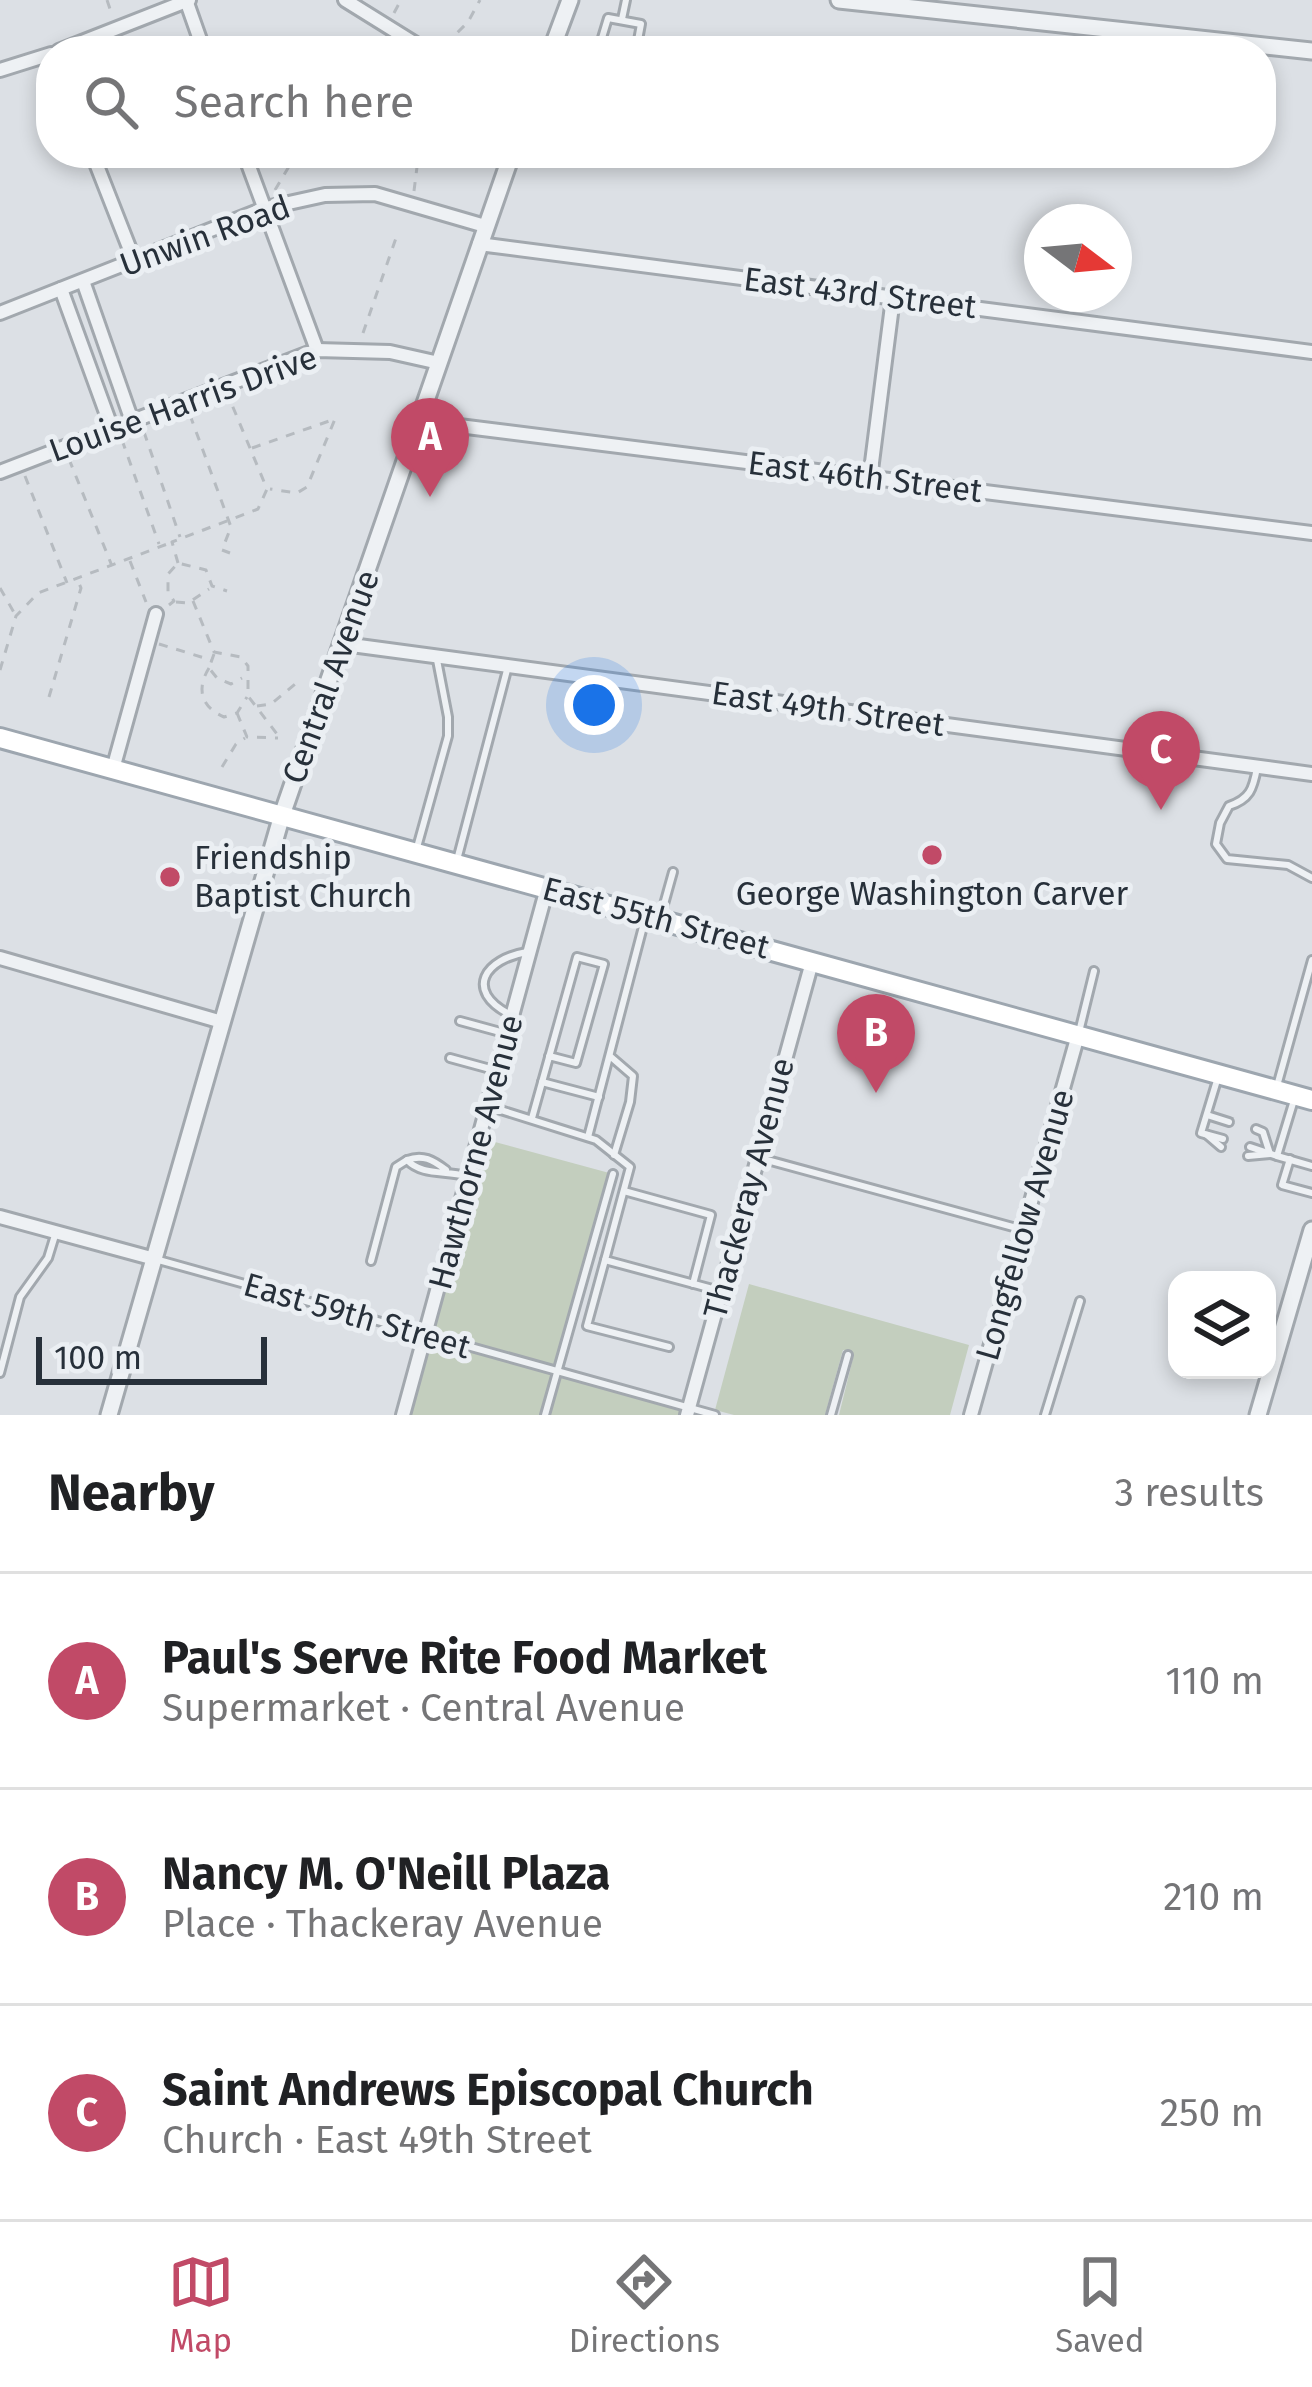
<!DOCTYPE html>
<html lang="en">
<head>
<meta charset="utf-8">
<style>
  :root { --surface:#fff; --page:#f2f2f2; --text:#202124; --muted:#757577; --line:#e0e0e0; --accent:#c14a67 }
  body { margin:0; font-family:"Fira Sans",sans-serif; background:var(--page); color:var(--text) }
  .controls { position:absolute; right:36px; bottom:36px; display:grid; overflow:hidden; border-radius:24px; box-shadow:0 6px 18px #0003 }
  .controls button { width:108px; height:108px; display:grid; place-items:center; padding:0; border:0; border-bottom:3px solid var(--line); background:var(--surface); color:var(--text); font:60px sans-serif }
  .compass { position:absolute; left:1024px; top:204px; width:108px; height:108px; border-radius:50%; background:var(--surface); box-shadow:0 6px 18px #0003; rotate:106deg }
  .scale { position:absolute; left:36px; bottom:30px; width:231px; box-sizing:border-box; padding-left:12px; border:6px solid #27303a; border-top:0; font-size:33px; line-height:42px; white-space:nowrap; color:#27303a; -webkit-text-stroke:9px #ebeff3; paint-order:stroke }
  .you { position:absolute; left:594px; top:705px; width:42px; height:42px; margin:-30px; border:9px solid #fff; border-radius:50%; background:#1a73e8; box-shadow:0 0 0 18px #1a73e833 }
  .badge { display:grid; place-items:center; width:78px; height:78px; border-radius:50%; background:var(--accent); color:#fff; font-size:39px; font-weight:700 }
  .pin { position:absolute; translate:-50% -99px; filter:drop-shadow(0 3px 6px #0008) }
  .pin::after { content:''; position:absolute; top:63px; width:42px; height:36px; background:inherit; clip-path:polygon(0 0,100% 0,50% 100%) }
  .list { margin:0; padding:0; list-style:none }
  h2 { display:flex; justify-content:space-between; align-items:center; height:156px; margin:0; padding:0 48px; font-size:51px }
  h2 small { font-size:39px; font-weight:400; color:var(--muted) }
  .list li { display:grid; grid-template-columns:78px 1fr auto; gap:36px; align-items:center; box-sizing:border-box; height:216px; padding:0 48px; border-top:3px solid var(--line) }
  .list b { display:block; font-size:45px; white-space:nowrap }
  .list p { margin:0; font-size:39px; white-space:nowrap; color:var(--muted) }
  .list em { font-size:39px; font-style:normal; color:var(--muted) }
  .icon { flex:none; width:66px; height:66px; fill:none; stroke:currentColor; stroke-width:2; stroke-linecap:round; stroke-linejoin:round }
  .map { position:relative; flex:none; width:1312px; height:1415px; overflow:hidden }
  .search { position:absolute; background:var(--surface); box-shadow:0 6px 18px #0003; left:36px; right:36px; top:36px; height:132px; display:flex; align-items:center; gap:30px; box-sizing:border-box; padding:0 42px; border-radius:48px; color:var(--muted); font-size:45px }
  .sheet { height:804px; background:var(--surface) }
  nav { display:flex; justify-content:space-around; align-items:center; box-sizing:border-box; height:168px; border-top:3px solid var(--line); background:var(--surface); font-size:33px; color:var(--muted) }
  nav a { display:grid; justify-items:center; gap:6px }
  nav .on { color:var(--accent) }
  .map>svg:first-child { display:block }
</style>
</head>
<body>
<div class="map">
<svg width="1312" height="1415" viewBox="0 0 1312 1415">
  <rect width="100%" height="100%" fill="#dce0e5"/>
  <g fill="#c3cebe">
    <path d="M480 1138 613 1174 557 1372 715 1415H403Z"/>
    <path d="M749 1284 969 1345 950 1415H839L854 1354 843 1350 825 1415H734L715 1410Z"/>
  </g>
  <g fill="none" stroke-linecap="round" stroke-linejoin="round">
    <g stroke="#a2a8ae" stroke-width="12">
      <g id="service">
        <path d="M622 19 626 0"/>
        <path d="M598 51 608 18 641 24 636 51"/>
        <path d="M1257 768C1253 789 1250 799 1229 806L1220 823 1216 844 1227 859 1288 865 1312 878"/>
        <path d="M416 851 448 736V717L437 660"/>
        <path d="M457 860 507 670"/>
        <path d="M661 915 673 872"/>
        <path d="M509 1014C464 990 485 959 527 952"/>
        <path d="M460 1021 504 1033"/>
        <path d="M1079 1032 1094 971"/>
        <path d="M611 1057 633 1076 630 1102 614 1155"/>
        <path d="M450 1058 494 1070"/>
        <path d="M1218 1077 1201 1133 1223 1139"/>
        <path d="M542 1082 599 1097"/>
        <path d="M1277 1086 1312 960"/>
        <path d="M488 1106 596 1140 630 1167 605 1260 720 1291"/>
        <path d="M1207 1115 1229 1122"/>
        <path d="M532 1118C547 1065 562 1011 577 957L604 964 576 1063 549 1056"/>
        <path d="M1207 1135 1221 1147"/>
        <path d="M588 1137 645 919"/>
        <path d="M1250 1147 1277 1156 1294 1100"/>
        <path d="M1248 1156 1270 1154 1263 1132 1256 1129"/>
        <path d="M1277 1156 1312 1166"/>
        <path d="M760 1158 1024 1230"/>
        <path d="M1290 1159 1282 1185 1312 1193"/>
        <path d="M446 1170C433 1160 423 1154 407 1160 422 1176 445 1170 466 1176"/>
        <path d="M624 1191 711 1215 693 1284"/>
        <path d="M155 1259 715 1415"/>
        <path d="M605 1260 587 1326 669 1347"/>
        <path d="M371 1261 396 1167 407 1160"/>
        <path d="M0 1373 20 1297 48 1258 56 1232"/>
        <path d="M545 1415 613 1174"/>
        <path d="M831 1415 848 1355"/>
        <path d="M1045 1415 1080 1301"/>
      </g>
    </g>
    <g stroke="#a2a8ae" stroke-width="18">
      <g id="minor">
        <path d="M186 0 204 51"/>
        <path d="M345 0 427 51"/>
        <path d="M59 51 189 0"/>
        <path d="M0 70 51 54"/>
        <path d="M92 153 134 260"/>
        <path d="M244 153 317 350"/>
        <path d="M479 244 1312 352"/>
        <path d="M83 281 132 421"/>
        <path d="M61 289 112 429"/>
        <path d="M0 313 266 208 325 195 375 194 485 226"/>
        <path d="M419 421 1312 533"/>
        <path d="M0 472 317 350 390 352 439 363"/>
        <path d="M870 478 893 298"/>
        <path d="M344 644 1312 774"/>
        <path d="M113 769 156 614"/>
        <path d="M0 958 222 1022"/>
        <path d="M0 1217 151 1258"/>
        <path d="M403 1415 547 888"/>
        <path d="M687 1415 812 962"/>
        <path d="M971 1415 1078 1035"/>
      </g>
    </g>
    <g stroke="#a2a8ae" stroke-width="21">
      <g id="tertiary">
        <path d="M839 0 1312 51"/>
        <path d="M551 51 570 0"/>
        <path d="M109 1415 282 815 512 153"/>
        <path d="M1258 1415 1312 1230"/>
      </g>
    </g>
    <g stroke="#9da6af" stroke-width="24">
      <path id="primary" d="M0 738 1312 1100"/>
    </g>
    <g stroke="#b6bbc0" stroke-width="3" stroke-dasharray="9 9" stroke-linecap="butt">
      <path d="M107 0 111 12"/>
      <path d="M394 13 401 0"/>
      <path d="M445 45 468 22 480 0"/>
      <path d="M273 51 271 45 281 41 297 51"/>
      <path d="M275 190 297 153"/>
      <path d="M414 191 417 167 426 153"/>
      <path d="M363 333 396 238"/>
      <path d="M190 415 231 527 222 550 230 553"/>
      <path d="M144 432 180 537"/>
      <path d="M122 440 159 544"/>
      <path d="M252 448 335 419 307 487 297 493 270 489"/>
      <path d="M69 459 112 566"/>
      <path d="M25 476 67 583"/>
      <path d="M130 561 146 602"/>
      <path d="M178 563 172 542 258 509 267 489 230 400"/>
      <path d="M0 588 16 616"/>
      <path d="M193 601 214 652 241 657 248 666V696L280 738"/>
      <path d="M176 602 188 603 209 589"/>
      <path d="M169 605 174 601 168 592V574L178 563 206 570 212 586 227 591"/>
      <path d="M159 644 211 660"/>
      <path d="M214 654 209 668 217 678 231 684 242 678"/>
      <path d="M209 668C196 689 201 707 224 717L237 713 247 697"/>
      <path d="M0 670 16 616 38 593 170 543"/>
      <path d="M49 697 81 588 78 581"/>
      <path d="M257 706 271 704 300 680"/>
      <path d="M237 713 247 737 278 738"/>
      <path d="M222 767 236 744 245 738"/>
    </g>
    <use href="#service" stroke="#eef1f4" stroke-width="6"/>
    <use href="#minor" stroke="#eef1f4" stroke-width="12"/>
    <use href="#tertiary" stroke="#eef1f4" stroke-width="15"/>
    <use href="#primary" stroke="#fff" stroke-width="18"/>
  </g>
  <g fill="#c14a67" stroke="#ebeff3" stroke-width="4.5">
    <circle cx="932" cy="855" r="12"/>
    <circle cx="170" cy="877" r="12"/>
  </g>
  <g text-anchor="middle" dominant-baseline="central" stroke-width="10" stroke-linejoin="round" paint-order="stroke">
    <g font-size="33" fill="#27303a" stroke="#ebeff3">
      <text transform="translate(205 236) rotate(-20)">Unwin Road</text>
      <text transform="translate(860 293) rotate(7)">East 43rd Street</text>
      <text transform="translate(183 404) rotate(-20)">Louise Harris Drive</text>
      <text transform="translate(865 477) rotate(7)">East 46th Street</text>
      <text transform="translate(331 677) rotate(-70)">Central Avenue</text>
      <text transform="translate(828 709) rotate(8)">East 49th Street</text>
      <text transform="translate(656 918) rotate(15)">East 55th Street</text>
      <text transform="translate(476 1152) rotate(-75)">Hawthorne Avenue</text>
      <text transform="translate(749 1188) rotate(-75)">Thackeray Avenue</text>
      <text transform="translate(1025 1225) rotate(-74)">Longfellow Avenue</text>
      <text transform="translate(357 1316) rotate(16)">East 59th Street</text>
    </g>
    <g font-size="33" fill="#27303a" stroke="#ebeff3" text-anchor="start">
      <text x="194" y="858">Friendship<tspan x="194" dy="38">Baptist Church</tspan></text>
      <text x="932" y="894" text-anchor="middle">George Washington Carver</text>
    </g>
  </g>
</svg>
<div class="controls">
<button><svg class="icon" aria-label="layers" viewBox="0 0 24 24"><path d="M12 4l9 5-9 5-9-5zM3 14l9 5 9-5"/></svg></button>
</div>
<svg class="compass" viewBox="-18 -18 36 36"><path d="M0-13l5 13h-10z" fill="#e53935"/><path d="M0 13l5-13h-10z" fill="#757577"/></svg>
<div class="scale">100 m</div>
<div class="you"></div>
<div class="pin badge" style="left:430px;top:497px">A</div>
<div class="pin badge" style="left:876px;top:1093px">B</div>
<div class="pin badge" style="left:1161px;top:810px">C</div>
<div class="search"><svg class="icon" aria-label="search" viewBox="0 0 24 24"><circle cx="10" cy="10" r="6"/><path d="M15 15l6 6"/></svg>Search here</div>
</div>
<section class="sheet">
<h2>Nearby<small>3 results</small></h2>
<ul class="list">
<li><span class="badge">A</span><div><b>Paul's Serve Rite Food Market</b><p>Supermarket · Central Avenue</p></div><em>110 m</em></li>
<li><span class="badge">B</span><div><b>Nancy M. O'Neill Plaza</b><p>Place · Thackeray Avenue</p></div><em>210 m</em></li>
<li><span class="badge">C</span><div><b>Saint Andrews Episcopal Church</b><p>Church · East 49th Street</p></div><em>250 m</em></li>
</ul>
</section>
<nav>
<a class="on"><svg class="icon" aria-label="map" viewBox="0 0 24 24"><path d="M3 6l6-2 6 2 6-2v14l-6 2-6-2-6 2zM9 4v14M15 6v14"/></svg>Map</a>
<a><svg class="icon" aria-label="directions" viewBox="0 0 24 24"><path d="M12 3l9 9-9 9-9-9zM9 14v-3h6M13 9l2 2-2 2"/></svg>Directions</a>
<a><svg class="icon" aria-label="saved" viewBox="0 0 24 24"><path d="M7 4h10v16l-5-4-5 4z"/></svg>Saved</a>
</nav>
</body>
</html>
